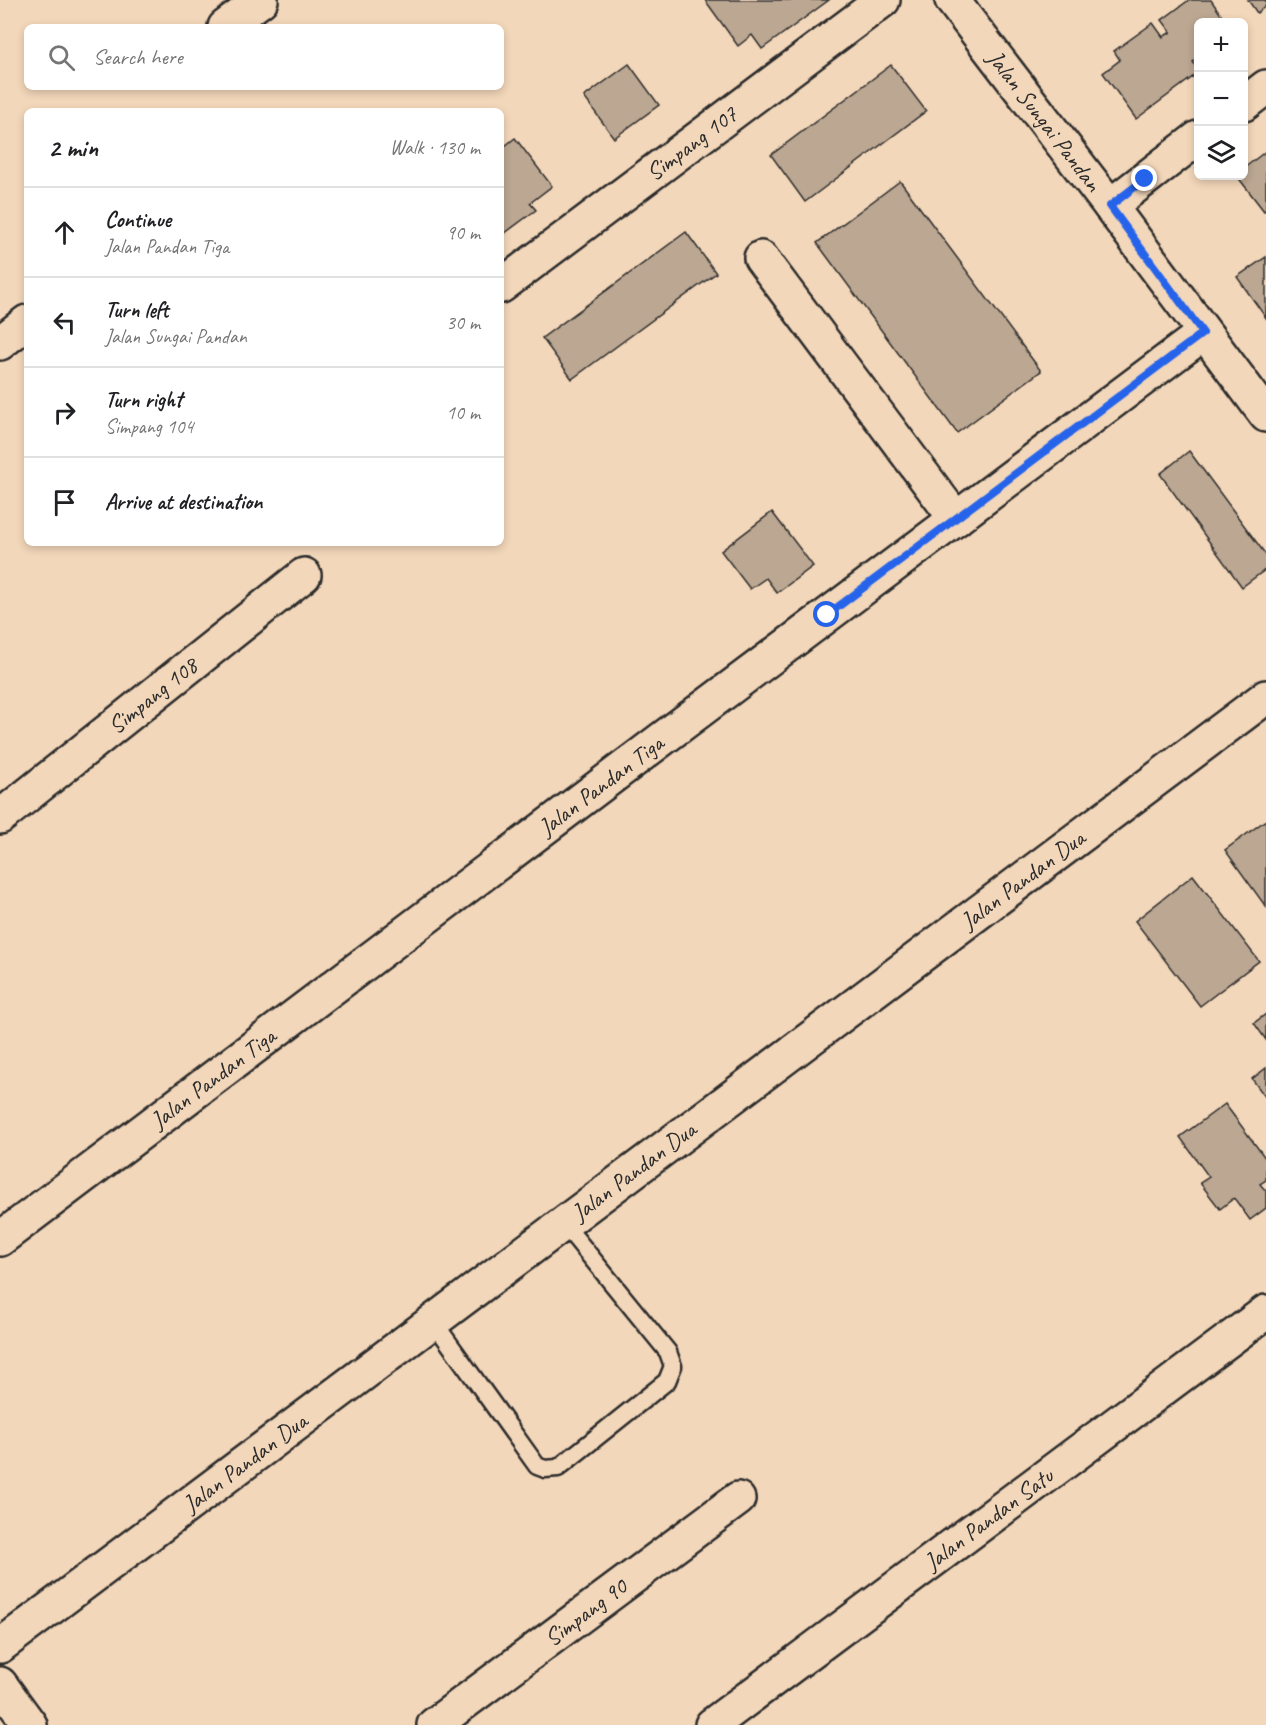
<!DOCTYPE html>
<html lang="en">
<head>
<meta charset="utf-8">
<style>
  :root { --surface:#fff; --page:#f2f2f2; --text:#202124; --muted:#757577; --line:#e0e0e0 }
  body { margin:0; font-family:Caveat,sans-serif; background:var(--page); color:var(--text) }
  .controls { position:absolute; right:18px; top:18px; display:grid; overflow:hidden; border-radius:9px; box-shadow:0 3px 9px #0003 }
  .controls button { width:54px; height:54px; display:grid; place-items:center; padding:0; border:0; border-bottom:2px solid var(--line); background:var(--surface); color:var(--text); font:30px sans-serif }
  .stop { position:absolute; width:18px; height:18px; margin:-14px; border:4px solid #2563eb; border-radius:50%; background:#fff }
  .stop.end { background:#2563eb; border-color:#fff; box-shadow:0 2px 6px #0008 }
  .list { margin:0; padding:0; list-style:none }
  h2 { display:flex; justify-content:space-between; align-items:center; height:78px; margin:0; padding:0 24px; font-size:26px }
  h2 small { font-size:20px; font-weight:400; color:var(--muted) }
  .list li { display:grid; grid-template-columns:39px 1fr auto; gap:18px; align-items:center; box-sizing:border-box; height:90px; padding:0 24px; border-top:2px solid var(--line) }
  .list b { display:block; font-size:22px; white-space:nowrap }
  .list p { margin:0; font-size:20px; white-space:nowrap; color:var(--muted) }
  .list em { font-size:20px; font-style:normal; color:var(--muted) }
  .icon { flex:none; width:33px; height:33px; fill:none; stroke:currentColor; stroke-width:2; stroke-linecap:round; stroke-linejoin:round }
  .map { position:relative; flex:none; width:1266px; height:1725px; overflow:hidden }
  .search { position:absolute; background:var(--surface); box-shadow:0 3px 9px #0003; left:24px; top:24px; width:480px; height:66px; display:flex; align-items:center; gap:15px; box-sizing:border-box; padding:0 21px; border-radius:9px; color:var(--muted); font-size:22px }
  .panel { position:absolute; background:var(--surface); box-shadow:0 3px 9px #0003; left:24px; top:108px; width:480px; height:438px; border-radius:9px }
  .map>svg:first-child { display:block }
</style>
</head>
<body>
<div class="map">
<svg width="1266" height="1725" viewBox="0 0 1266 1725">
  <rect width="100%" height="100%" fill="#f3d7ba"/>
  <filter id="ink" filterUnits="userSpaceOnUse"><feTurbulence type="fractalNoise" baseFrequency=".0167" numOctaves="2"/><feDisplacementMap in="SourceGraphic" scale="12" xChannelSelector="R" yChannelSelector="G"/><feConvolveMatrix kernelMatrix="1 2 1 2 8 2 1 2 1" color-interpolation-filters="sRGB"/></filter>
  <g filter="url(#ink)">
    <g fill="#bba792" stroke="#2b2b2b" stroke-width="1.5">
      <path d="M705 0H829L762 49 752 35 738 46Z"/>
      <path d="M1189 0H1211L1224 19 1219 22H1198V58L1193 62 1198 70V73L1136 119 1103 73 1120 60 1114 51 1153 23 1163 37 1171 32 1162 20Z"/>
      <path d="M1248 0H1266V6L1257 13Z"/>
      <path d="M629 64 659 105 614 138 584 97Z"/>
      <path d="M891 65 926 111 805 202 771 155Z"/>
      <path d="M515 138 552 186 530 203 536 210 501 236V149Z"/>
      <path d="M1266 151V210L1264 211 1237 176H1244V168Z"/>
      <path d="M900 181 1041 371 957 433 817 243Z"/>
      <path d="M686 232 716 273 572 379 542 338Z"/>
      <path d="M1266 257V318L1237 277Z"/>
      <path d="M1189 451 1266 555V569L1242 587 1160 474Z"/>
      <path d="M772 512 813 566 777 593 766 578 750 589 721 551Z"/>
      <path d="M1266 820V907L1225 850Z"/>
      <path d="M1193 875 1259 961 1200 1006 1135 921Z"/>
      <path d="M1266 1014V1040L1254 1023Z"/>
      <path d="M1266 1068V1098L1252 1079Z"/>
      <path d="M1225 1104 1266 1159V1180L1260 1184 1266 1191V1208L1250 1220 1234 1198 1220 1209 1200 1183 1209 1177 1180 1137Z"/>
    </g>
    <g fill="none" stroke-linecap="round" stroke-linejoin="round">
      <g stroke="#2b2b2b" stroke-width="21">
        <path id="lane" d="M433 1321 537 1466 545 1469 558 1468 667 1381 673 1366 668 1352 564 1224"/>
      </g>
      <g stroke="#2b2b2b" stroke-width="38">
        <g id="street">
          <path d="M225 27 261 0"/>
          <path d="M1244 104 1266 87"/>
          <path d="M1110 206 1198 138"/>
          <path d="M761 258 956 519"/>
          <path id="s1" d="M501 286 883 0"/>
          <path d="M0 343 27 322"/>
          <path id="s2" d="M0 817 304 575"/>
          <path id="s3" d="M0 1239 662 739 1204 333"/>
          <path id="s4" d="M0 1646 1266 697"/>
          <path id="s5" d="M434 1725 738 1499"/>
          <path id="s6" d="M712 1725 1266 1312"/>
        </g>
      </g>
      <g stroke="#2b2b2b" stroke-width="38">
        <g id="secondary">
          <path id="s7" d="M952 0 1110 206 1266 415"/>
          <path d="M0 1684 30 1725"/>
        </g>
      </g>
      <use href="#lane" stroke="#f3d7ba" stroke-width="16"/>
      <use href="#street" stroke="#f3d7ba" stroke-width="33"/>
      <use href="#secondary" stroke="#f3d7ba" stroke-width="33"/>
    </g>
  </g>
  <g fill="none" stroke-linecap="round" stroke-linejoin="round" filter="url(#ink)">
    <path stroke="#2563eb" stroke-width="8" d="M827 615 1203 333 1110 206 1145 179"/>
  </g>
  <g text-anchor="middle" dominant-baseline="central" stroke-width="6" stroke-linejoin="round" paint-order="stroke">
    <g font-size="24" fill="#2b2b2b" stroke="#f3d7ba">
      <text stroke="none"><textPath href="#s7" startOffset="152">Jalan Sungai Pandan</textPath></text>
      <text stroke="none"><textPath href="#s1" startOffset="238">Simpang 107</textPath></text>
      <text stroke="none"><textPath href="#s2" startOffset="195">Simpang 108</textPath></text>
      <text stroke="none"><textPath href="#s3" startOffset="753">Jalan Pandan Tiga</textPath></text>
      <text stroke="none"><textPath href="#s4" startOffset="1278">Jalan Pandan Dua</textPath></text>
      <text stroke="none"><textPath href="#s3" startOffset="267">Jalan Pandan Tiga</textPath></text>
      <text stroke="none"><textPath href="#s4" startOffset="792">Jalan Pandan Dua</textPath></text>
      <text stroke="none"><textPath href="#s4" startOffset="306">Jalan Pandan Dua</textPath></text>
      <text stroke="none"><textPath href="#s6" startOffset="345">Jalan Pandan Satu</textPath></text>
      <text stroke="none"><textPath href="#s5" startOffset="189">Simpang 90</textPath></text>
    </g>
  </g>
</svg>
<div class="controls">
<button>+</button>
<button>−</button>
<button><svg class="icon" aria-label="layers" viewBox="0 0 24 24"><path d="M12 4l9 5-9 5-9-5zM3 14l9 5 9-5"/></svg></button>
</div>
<div class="stop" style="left:827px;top:615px"></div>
<div class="stop end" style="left:1145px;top:179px"></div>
<div class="search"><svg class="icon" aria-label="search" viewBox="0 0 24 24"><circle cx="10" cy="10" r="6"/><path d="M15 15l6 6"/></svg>Search here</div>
<section class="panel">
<h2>2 min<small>Walk · 130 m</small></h2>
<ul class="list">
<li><svg class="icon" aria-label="ahead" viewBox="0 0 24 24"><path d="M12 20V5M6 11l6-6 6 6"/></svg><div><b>Continue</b><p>Jalan Pandan Tiga</p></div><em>90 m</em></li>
<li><svg class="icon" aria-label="left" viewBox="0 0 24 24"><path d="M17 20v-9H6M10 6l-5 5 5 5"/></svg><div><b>Turn left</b><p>Jalan Sungai Pandan</p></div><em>30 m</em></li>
<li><svg class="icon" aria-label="right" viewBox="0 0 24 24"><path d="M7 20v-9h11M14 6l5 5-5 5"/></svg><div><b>Turn right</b><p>Simpang 104</p></div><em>10 m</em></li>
<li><svg class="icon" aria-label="arrive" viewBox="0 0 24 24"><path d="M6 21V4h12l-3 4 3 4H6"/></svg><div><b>Arrive at destination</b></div></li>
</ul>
</section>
</div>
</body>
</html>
